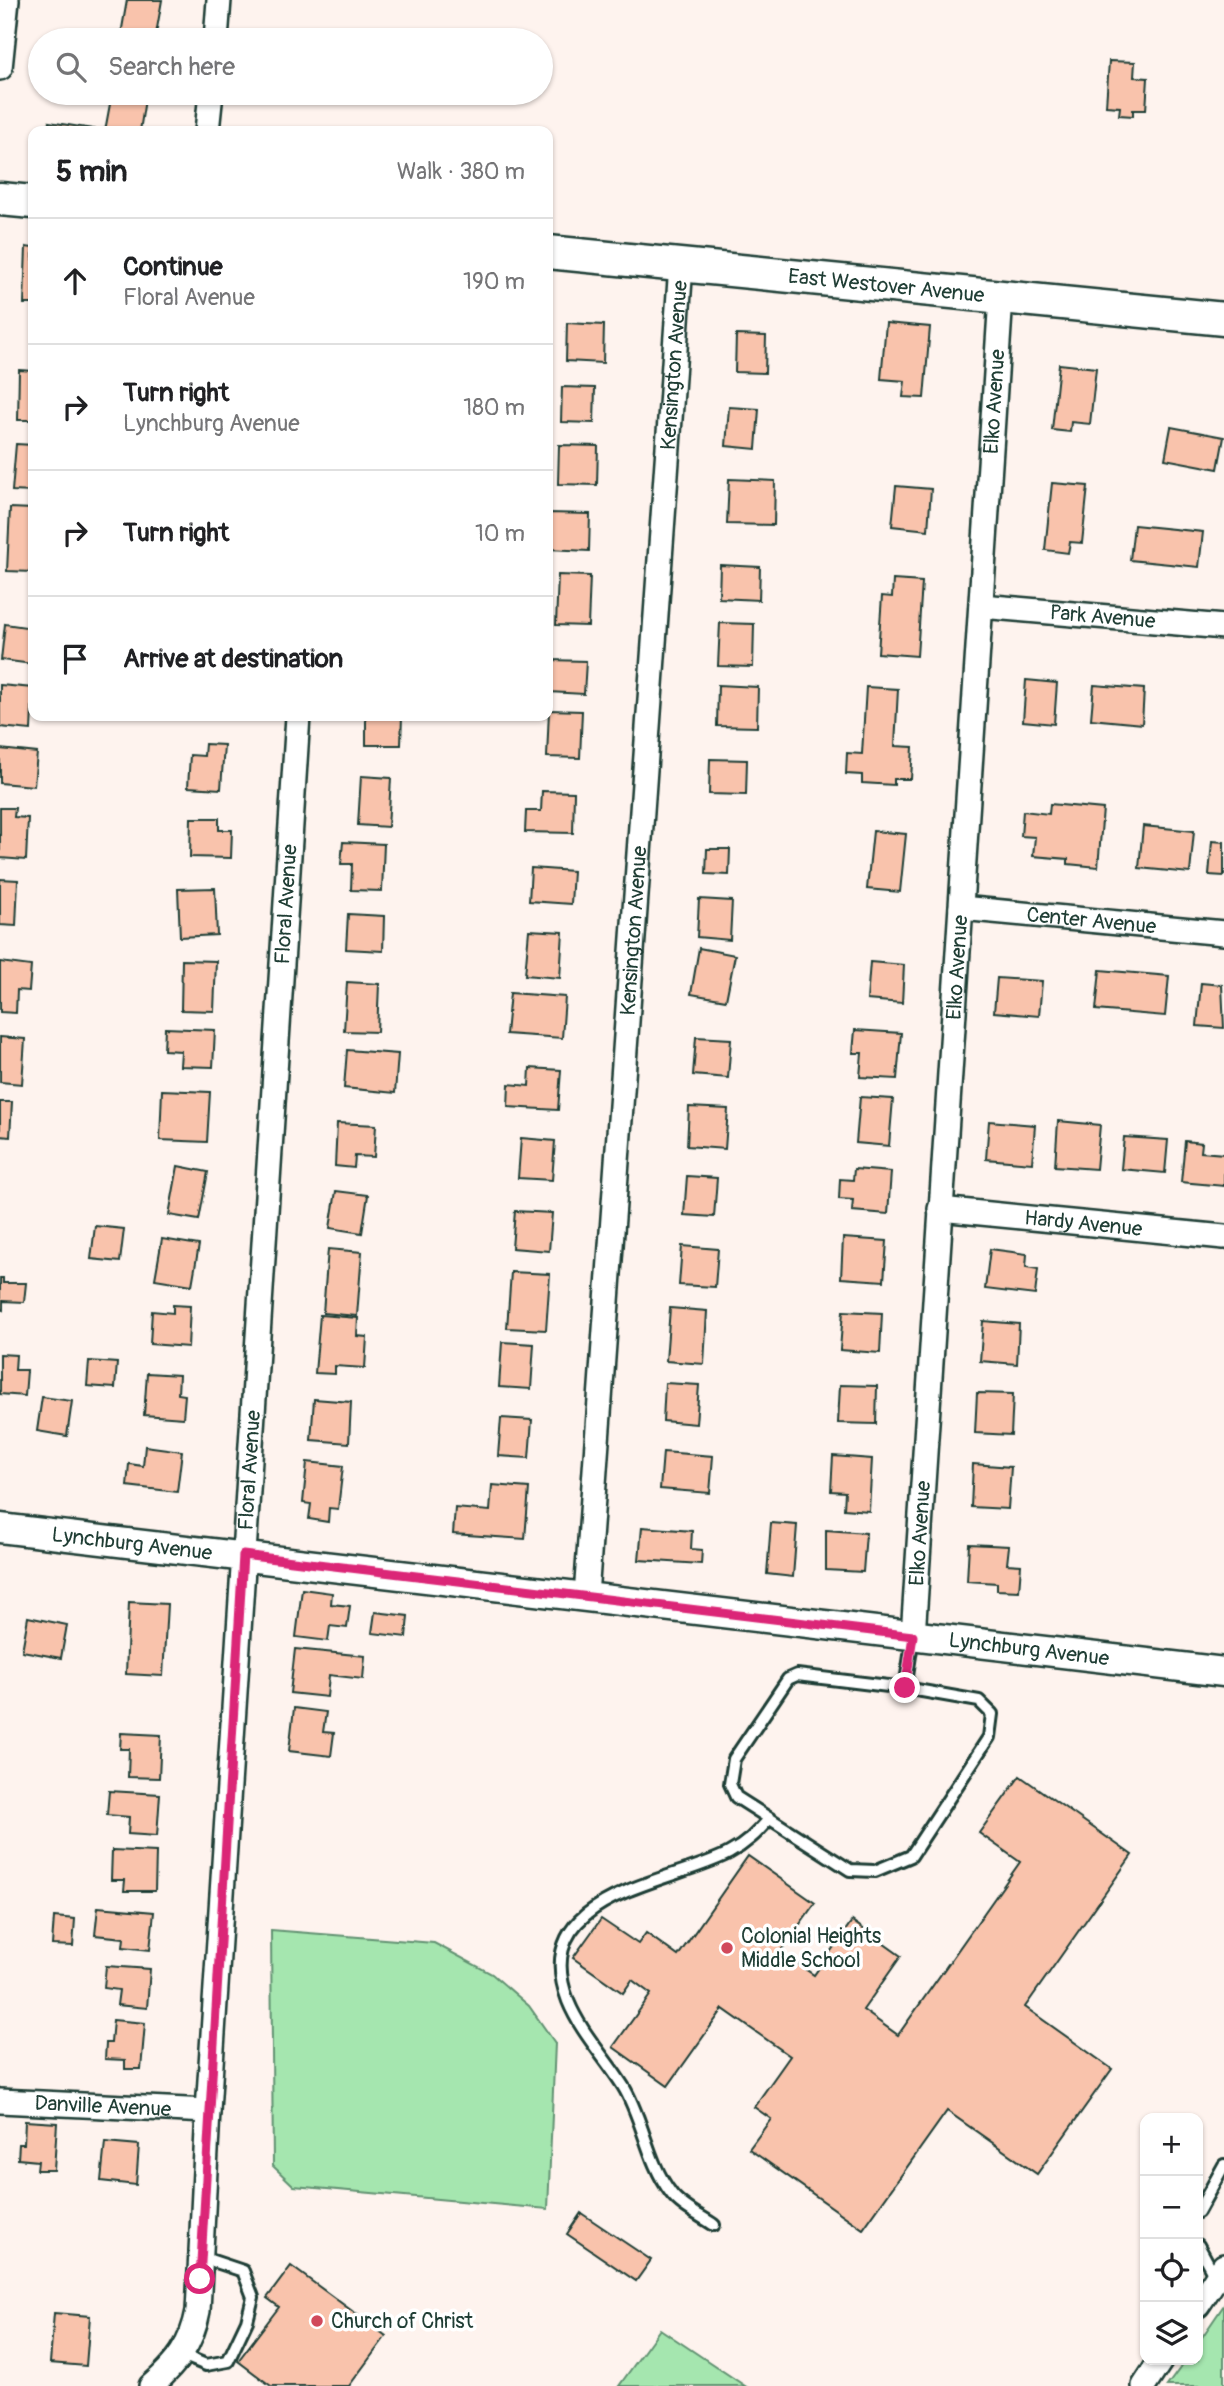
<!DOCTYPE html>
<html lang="en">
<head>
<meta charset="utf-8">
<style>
  :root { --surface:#fff; --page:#f2f2f2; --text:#202124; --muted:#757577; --line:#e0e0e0 }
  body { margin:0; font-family:Pangolin,sans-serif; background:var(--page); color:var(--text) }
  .controls { position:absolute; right:21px; bottom:21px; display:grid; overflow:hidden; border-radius:14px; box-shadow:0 2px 5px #0004 }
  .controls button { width:63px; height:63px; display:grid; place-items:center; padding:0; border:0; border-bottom:2px solid var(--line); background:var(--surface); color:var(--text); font:35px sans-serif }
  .stop { position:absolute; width:21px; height:21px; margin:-16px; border:5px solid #db2777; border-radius:50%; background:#fff }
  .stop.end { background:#db2777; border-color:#fff; box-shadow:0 2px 7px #0008 }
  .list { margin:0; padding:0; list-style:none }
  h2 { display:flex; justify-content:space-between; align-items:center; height:91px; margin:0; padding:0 28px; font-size:30px }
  h2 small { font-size:23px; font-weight:400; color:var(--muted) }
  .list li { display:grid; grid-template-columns:46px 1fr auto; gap:21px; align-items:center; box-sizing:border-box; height:126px; padding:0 28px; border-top:2px solid var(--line) }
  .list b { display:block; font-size:26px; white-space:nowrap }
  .list p { margin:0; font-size:23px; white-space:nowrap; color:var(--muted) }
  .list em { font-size:23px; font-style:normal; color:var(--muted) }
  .icon { flex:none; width:38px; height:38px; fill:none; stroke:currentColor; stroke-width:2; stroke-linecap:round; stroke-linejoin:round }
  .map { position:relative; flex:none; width:1224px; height:2386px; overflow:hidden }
  .search { position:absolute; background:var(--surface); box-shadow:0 2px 5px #0004; left:28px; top:28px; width:525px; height:77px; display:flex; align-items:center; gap:18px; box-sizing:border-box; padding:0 24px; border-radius:38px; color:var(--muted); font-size:26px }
  .panel { position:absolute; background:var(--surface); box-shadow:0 2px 5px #0004; left:28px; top:126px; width:525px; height:595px; border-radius:14px }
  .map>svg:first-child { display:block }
</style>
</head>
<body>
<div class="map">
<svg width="1224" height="2386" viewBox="0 0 1224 2386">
  <rect width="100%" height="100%" fill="#fef3ee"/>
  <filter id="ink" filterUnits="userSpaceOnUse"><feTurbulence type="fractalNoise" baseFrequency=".0143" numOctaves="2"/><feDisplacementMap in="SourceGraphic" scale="14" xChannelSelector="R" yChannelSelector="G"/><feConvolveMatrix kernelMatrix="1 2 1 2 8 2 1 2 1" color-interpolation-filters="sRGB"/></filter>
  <g filter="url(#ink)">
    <g fill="#a5e6af" stroke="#629272" stroke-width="2">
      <path d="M271 1930 434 1943 492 1974 529 2006 555 2043 548 2209 294 2186 273 2166Z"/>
      <path d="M1224 2305V2386H1167L1186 2360H1198V2343Z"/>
      <path d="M660 2329 745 2386H619Z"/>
    </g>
    <g fill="#f9c3ac" stroke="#1f3d34" stroke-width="2">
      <path d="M127 0H162L155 40H120Z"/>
      <path d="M1109 61 1135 62 1134 77 1148 78 1146 110H1133V116L1119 115 1120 107 1106 106Z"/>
      <path d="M112 93H146L140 131H48L49 122 105 131Z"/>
      <path d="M26 247 33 248V304H24Z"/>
      <path d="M567 323 604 325 603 363 566 361Z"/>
      <path d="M886 323 930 327 924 398 903 397 905 381 881 379Z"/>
      <path d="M736 335 766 336 765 373 735 372Z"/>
      <path d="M1059 364 1096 368 1090 424 1071 422 1070 432 1052 430Z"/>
      <path d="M19 370 33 371V420H18Z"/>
      <path d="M562 387 595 388 594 423 561 422Z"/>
      <path d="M729 407 759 409 756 449 726 446Z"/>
      <path d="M1171 427 1224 437 1218 469 1165 459Z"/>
      <path d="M16 444 33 445V492L12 491Z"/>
      <path d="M559 445 598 446 597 485 558 484Z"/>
      <path d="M729 479 775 481 774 525 727 524Z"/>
      <path d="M1052 483 1088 486 1082 543 1070 542 1068 553 1045 550Z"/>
      <path d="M896 486 931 489 928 530 892 526Z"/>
      <path d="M10 508 33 509V572L7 571Z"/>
      <path d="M548 513 590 514 589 551 548 549Z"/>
      <path d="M1134 525 1203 532 1199 567 1130 560Z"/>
      <path d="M720 565 760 567 759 600 719 598Z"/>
      <path d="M558 575 590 576 588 626 556 625Z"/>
      <path d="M893 580 922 582 917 656 878 653 882 596 892 597Z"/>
      <path d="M720 623 754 624 753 667 718 666Z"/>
      <path d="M5 624 33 628V664L1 660Z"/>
      <path d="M550 660 586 661 584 694 549 692Z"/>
      <path d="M1026 680 1057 683 1054 724 1023 721Z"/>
      <path d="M0 685 33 688 31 730 0 727Z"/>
      <path d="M718 685 758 687 757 727 717 726Z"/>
      <path d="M1094 685 1144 689 1142 724 1091 719Z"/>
      <path d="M866 687 898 689 895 746 913 747 911 779H894V785L862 783V775L846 774 847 753 862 754Z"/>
      <path d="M549 710 582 711 580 758 547 757Z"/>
      <path d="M366 716H402L401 745H366Z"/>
      <path d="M205 744 224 745 221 789 188 787 190 755 204 756Z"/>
      <path d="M0 749 37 753 34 786 0 783Z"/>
      <path d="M710 759 747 760 746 795 709 794Z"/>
      <path d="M361 776 391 778 388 827 358 825Z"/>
      <path d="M542 791 574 792 573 833 525 832 526 811H541Z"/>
      <path d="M1050 804 1103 809 1098 867 1068 864V859L1033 856 1035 837 1021 836 1023 811 1049 814Z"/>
      <path d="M0 808H15L14 817 28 818 26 860 0 858Z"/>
      <path d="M191 818H219V830H232L231 858 190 857Z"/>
      <path d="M1143 826 1194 831 1190 873 1139 868Z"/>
      <path d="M873 831 906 834 900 892 867 889Z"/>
      <path d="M1212 841 1224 842V876L1209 875Z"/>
      <path d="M343 842 384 844 382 891 351 890 352 864H341Z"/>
      <path d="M707 849H730L729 875 706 874Z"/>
      <path d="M531 868 573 871 571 904 529 901Z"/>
      <path d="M0 879 18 880 16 926 0 925Z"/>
      <path d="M215 888 217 935 180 937 178 889Z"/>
      <path d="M699 899 732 901 730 940 697 937Z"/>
      <path d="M348 914 384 916 383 951 346 949Z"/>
      <path d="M529 930 563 932 560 978 525 975Z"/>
      <path d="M699 948 735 955 726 1000 691 994Z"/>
      <path d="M182 960 216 961 214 1011 181 1010Z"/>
      <path d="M0 962 31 966 29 991 17 990 16 1013 0 1012Z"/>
      <path d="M870 962 904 965 902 1003 867 1000Z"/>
      <path d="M1100 970 1169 976 1165 1016 1096 1010Z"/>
      <path d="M997 978 1042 981 1039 1016 994 1012Z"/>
      <path d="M347 982 379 984 377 1032 344 1031Z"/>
      <path d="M1201 983 1222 985 1224 1028 1197 1026Z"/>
      <path d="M510 993 565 997 562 1038 506 1034Z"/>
      <path d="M165 1028 215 1030 213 1067 180 1066 181 1051 164 1050Z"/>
      <path d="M855 1030 901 1033 897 1079 860 1077 862 1053H853Z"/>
      <path d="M0 1037 25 1039 22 1084 0 1082Z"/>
      <path d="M696 1037 731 1039 728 1078 693 1075Z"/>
      <path d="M347 1050 398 1054 395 1093 344 1088Z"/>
      <path d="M530 1068 561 1070 558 1110 508 1107 509 1084 529 1086Z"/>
      <path d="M162 1090 210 1092 207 1142 160 1140Z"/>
      <path d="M860 1097 893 1099 889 1146 856 1143Z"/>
      <path d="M0 1102H12L10 1137 0 1136Z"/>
      <path d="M689 1107 728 1109 725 1149 687 1146Z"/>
      <path d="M989 1121 1035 1125 1032 1163 986 1159Z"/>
      <path d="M1058 1121 1100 1125 1096 1169 1055 1166Z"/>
      <path d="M337 1123 376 1125 374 1157 355 1156 354 1168 335 1166Z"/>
      <path d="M1124 1137 1168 1140 1165 1173 1121 1169Z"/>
      <path d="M521 1138 555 1141 552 1180 518 1178Z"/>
      <path d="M1185 1141 1202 1143 1201 1152 1224 1154V1186L1181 1182Z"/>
      <path d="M178 1166 208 1172 199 1220 169 1215Z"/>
      <path d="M854 1169 891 1172 888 1214 852 1211 853 1200 839 1199 840 1179 853 1180Z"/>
      <path d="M687 1176 717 1178 714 1217 684 1215Z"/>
      <path d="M336 1191 368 1195 362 1233 330 1228Z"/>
      <path d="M515 1211 552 1213 549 1251 512 1248Z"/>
      <path d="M95 1226 124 1229 120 1262 91 1259Z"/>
      <path d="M843 1238 887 1241 884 1281 841 1278Z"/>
      <path d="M162 1239 199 1245 192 1285 155 1279Z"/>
      <path d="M682 1246 718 1249 715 1287 679 1285Z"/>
      <path d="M328 1249 362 1252 357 1316 323 1313Z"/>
      <path d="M990 1249 1027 1254 1026 1267 1038 1269 1035 1295 985 1289Z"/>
      <path d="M511 1272 550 1274 546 1330 507 1328Z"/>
      <path d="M0 1278H3V1283H26L24 1302 3 1301V1310L0 1309Z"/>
      <path d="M173 1305 190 1306 188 1347 150 1344 152 1311 173 1313Z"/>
      <path d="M670 1308 707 1311 704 1364 666 1361Z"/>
      <path d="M843 1311 882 1313 880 1353 840 1350Z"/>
      <path d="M320 1315 358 1318 357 1336 367 1337 365 1368 335 1366V1374L315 1373Z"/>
      <path d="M983 1321 1019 1324 1017 1364 980 1361Z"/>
      <path d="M502 1342 534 1344 531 1389 499 1387Z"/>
      <path d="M0 1354 16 1355 15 1370H27L25 1396 0 1394Z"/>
      <path d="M89 1361 117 1363 115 1388 87 1386Z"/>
      <path d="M147 1373 179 1375 178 1394 185 1395 183 1418 144 1415Z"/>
      <path d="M665 1383 699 1385 696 1424 663 1421Z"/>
      <path d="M840 1385 877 1386 876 1424 838 1423Z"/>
      <path d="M977 1393 1013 1394 1011 1435 975 1433Z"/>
      <path d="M42 1397 72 1401 67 1436 37 1431Z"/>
      <path d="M314 1399 351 1402 349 1443 311 1440Z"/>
      <path d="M501 1418 532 1420 529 1458 498 1456Z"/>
      <path d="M145 1446 182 1451 177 1492 127 1486 129 1464 143 1466Z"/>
      <path d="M663 1452 713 1456 710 1493 660 1489Z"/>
      <path d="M833 1456 872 1459 869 1511 844 1509 845 1492 831 1491Z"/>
      <path d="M307 1462 343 1466 338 1509 329 1508 328 1522 309 1519 311 1504 303 1503Z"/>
      <path d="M973 1464 1011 1467 1008 1509 971 1507Z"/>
      <path d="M492 1485 529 1488 525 1539 453 1534 455 1508 490 1511Z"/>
      <path d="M771 1523 797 1525 793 1577 767 1574Z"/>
      <path d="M642 1527 692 1531 691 1549 702 1550 701 1564 639 1560Z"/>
      <path d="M826 1530 866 1533 863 1572 826 1570Z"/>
      <path d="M969 1544 1009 1546 1007 1564 1021 1565 1019 1591 997 1590V1583L967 1581Z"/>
      <path d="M302 1589 332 1593 331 1604 350 1606 347 1628 330 1626 328 1641 296 1637Z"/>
      <path d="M129 1602 167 1604 163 1676 126 1674Z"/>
      <path d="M375 1612 408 1616 406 1637 372 1633Z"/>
      <path d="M28 1617 67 1625 61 1658 22 1651Z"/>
      <path d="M295 1649 365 1656 363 1679 329 1675 327 1697 290 1693Z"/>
      <path d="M294 1708 326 1712 323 1732 334 1733 331 1756 289 1751Z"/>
      <path d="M121 1733 161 1735 159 1778 128 1777 129 1749H120Z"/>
      <path d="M1020 1776 1132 1855 1025 2007 1112 2069 1037 2174 947 2111 863 2229 749 2149 771 2119 754 2107 790 2056 723 2009 668 2086 613 2047 651 1994 632 1980 623 1993 573 1958 601 1919 638 1944 646 1933 678 1956 748 1856 815 1903 780 1952 814 1975 852 1921 901 1956 863 2010 898 2035 1020 1862 979 1833Z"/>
      <path d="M109 1791 160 1794 157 1836 128 1834 129 1817 107 1815Z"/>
      <path d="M112 1850 156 1852 155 1891H124L125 1880H111Z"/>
      <path d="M98 1907 154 1912 150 1950 123 1947 124 1938 95 1935Z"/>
      <path d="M54 1917 75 1919 73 1946 52 1945Z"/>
      <path d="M106 1966 150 1969 147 2008 117 2005 119 1990 104 1988Z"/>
      <path d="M113 2020 145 2023 141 2069H125V2060L105 2059 106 2043H111Z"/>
      <path d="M25 2121 57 2123 54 2170H37L38 2161 18 2159 19 2144H24Z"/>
      <path d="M105 2142 139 2145 136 2185 101 2181Z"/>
      <path d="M581 2213 651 2260 636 2281 567 2234Z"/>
      <path d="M291 2266 386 2336 349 2386H271L238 2361 279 2307 267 2298Z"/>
      <path d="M54 2313 90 2316 86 2366 50 2363Z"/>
    </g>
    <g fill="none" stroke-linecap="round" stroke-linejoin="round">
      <g stroke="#1f3d34" stroke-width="16">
        <g id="service">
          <path d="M905 1688 979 1701 992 1714 989 1737 911 1856 875 1871 850 1870 736 1797 730 1784 734 1759 788 1679 797 1675 905 1688 913 1636"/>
          <path d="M1198 2212 1224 2165"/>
          <path d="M714 2225C701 2216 680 2206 671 2193 647 2162 643 2118 623 2086 605 2057 581 2033 568 2001 527 1894 668 1885 729 1853 746 1844 757 1833 769 1819"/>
          <path d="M1198 2245 1216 2278"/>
          <path d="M182 2355 206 2365 228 2361 247 2321 253 2297 243 2271 201 2257"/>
        </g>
      </g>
      <g stroke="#1f3d34" stroke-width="28">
        <g id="minor">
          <path d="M216 40 219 0"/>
          <path d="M0 68 7 0"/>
          <path d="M207 131 211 93"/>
          <path id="s1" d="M981 606 1224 627"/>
          <path id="s2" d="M961 908 1224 933"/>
          <path id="s3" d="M940 1209 1224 1237"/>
          <path id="s4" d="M586 1596 681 265"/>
          <path id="s5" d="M913 1636 1001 297"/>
          <path id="s6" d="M0 2101 208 2111"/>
          <path d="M1198 2305 1224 2266"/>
          <path id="s7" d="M151 2386C176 2365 192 2344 198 2311L208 2111 298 716"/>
          <path d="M1144 2386 1161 2360"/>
        </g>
      </g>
      <g stroke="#1f3d34" stroke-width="33">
        <g id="tertiary">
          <path id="s8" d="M0 1528 1224 1672"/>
        </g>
      </g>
      <g stroke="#1f3d34" stroke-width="37">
        <g id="secondary">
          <path d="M0 199 33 202"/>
          <path id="s9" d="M548 252 1224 319"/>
        </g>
      </g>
      <use href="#service" stroke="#fff" stroke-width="10"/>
      <use href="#minor" stroke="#fff" stroke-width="23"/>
      <use href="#tertiary" stroke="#fff" stroke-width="28"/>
      <use href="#secondary" stroke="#fff" stroke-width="32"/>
    </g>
  </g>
  <g fill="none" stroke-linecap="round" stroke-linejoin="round" filter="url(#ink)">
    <path stroke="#db2777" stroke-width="9" d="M200 2279 243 1555 913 1636 905 1688"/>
  </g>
  <g fill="#d1495b" stroke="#fff" stroke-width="2.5">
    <circle cx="727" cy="1948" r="7"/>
    <circle cx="317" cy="2321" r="7"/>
  </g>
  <g text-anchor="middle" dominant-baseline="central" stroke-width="7" stroke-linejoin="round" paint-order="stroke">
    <g font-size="21" fill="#1f3d34" stroke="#fff">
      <text stroke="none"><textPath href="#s9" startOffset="340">East Westover Avenue</textPath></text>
      <text stroke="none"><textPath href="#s4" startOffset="1234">Kensington Avenue</textPath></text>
      <text stroke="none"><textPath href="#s5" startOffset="1237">Elko Avenue</textPath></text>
      <text stroke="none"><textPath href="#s1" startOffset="122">Park Avenue</textPath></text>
      <text stroke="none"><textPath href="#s7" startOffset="1500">Floral Avenue</textPath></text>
      <text stroke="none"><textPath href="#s2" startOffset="131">Center Avenue</textPath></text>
      <text stroke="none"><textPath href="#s4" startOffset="667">Kensington Avenue</textPath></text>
      <text stroke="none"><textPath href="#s5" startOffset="670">Elko Avenue</textPath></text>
      <text stroke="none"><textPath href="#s3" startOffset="144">Hardy Avenue</textPath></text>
      <text stroke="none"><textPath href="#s7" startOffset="933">Floral Avenue</textPath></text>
      <text stroke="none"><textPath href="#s5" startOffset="103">Elko Avenue</textPath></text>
      <text stroke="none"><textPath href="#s8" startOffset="133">Lynchburg Avenue</textPath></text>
      <text stroke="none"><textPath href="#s8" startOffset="1036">Lynchburg Avenue</textPath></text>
      <text stroke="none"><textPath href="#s6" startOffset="103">Danville Avenue</textPath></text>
    </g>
    <g font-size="21" fill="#1f3d34" stroke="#fff" text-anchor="start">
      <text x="741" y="1936">Colonial Heights<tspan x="741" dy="24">Middle School</tspan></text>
      <text x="331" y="2321">Church of Christ</text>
    </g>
  </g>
</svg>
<div class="controls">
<button>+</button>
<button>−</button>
<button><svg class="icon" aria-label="locate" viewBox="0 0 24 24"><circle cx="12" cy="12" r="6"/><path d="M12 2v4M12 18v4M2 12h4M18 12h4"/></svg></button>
<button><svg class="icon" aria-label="layers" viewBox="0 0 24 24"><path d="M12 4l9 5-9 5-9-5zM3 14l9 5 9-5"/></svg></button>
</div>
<div class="stop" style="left:200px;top:2279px"></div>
<div class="stop end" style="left:905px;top:1688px"></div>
<div class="search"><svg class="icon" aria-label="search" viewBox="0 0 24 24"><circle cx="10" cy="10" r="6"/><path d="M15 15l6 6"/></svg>Search here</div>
<section class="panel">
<h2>5 min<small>Walk · 380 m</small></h2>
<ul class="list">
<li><svg class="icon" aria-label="ahead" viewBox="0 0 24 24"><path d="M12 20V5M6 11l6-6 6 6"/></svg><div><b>Continue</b><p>Floral Avenue</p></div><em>190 m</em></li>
<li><svg class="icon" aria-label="right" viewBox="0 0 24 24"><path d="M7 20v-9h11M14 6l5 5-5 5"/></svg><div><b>Turn right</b><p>Lynchburg Avenue</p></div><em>180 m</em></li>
<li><svg class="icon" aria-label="right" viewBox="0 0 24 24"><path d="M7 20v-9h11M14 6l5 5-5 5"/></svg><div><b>Turn right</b></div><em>10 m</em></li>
<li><svg class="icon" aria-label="arrive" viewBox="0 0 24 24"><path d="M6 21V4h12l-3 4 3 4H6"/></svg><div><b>Arrive at destination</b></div></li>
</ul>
</section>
</div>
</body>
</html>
